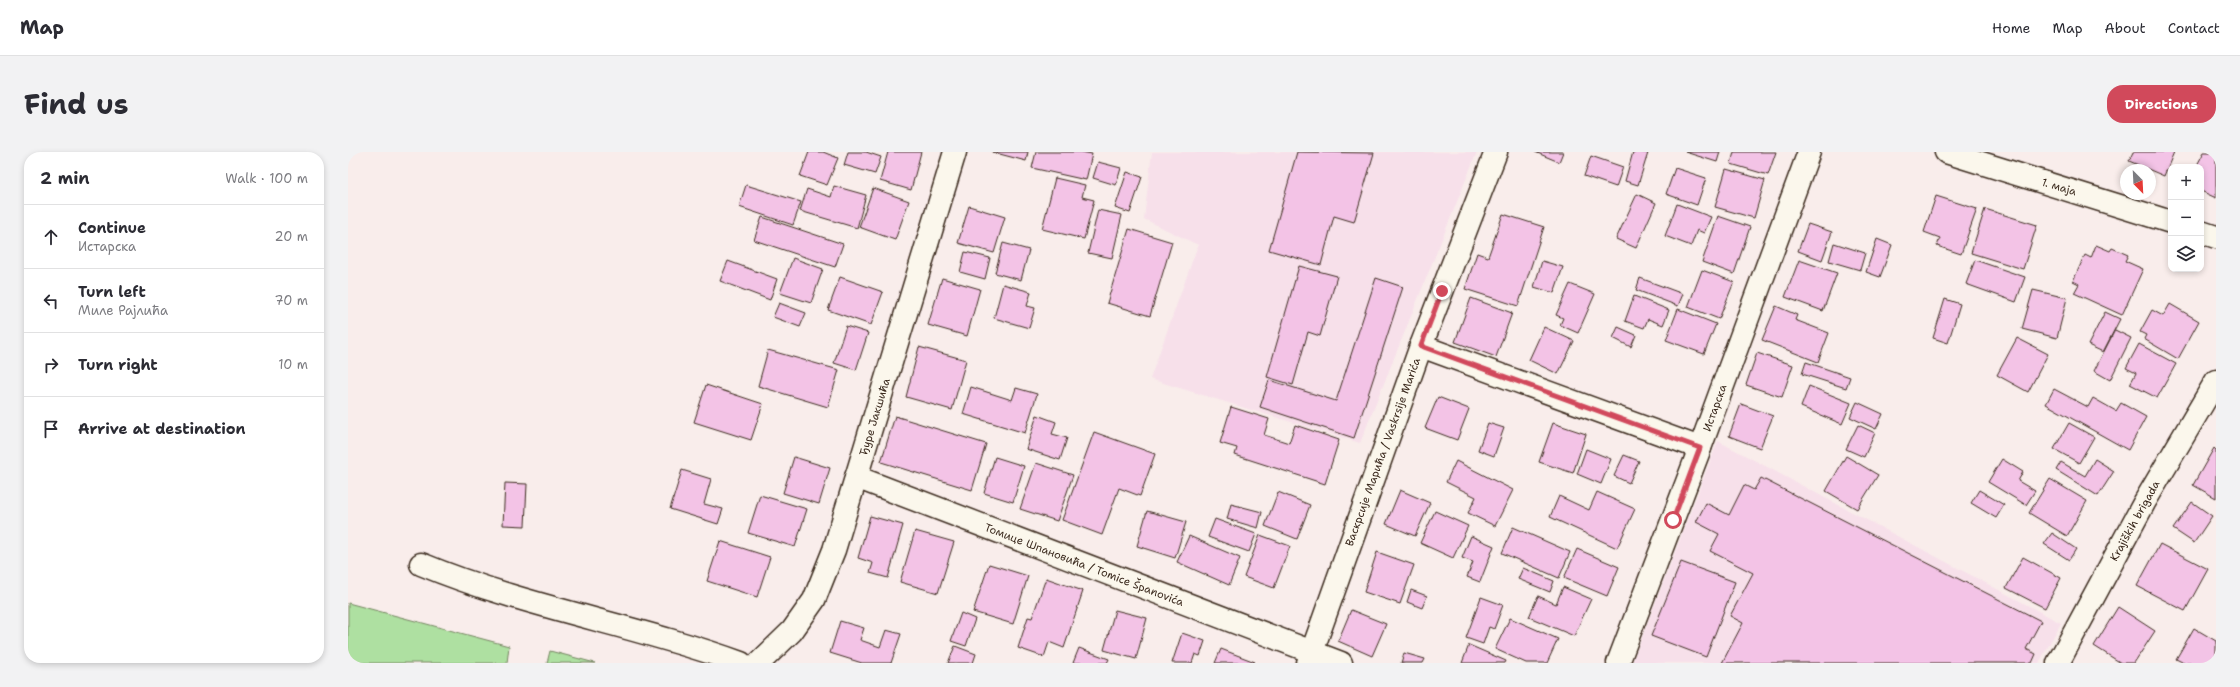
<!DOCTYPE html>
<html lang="en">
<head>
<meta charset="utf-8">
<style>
  :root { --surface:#fff; --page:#f2f2f3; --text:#2b2b33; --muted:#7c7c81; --line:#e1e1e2; --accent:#d1495b }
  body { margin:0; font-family:"Shantell Sans",sans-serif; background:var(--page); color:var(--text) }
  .controls { position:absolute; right:12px; top:12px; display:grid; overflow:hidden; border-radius:8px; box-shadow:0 2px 6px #0003 }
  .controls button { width:36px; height:36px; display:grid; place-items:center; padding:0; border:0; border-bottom:1px solid var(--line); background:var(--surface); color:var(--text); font:20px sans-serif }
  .compass { position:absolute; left:1772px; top:12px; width:36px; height:36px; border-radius:50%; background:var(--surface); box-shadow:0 2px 6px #0003; rotate:156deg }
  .stop { position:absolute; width:12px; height:12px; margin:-9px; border:3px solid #d1495b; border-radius:50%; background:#fff }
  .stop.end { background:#d1495b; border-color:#fff; box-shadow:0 1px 4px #0008 }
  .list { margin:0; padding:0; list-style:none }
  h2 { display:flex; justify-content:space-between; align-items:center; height:52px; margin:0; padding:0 16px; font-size:17px }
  h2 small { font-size:13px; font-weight:400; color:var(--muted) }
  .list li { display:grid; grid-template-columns:26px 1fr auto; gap:12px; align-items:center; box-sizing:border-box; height:64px; padding:0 16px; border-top:1px solid var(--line) }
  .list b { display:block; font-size:15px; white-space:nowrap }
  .list p { margin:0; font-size:13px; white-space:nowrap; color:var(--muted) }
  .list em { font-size:13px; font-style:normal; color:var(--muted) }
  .icon { flex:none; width:22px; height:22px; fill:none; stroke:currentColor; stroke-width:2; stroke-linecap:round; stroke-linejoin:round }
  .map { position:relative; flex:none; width:1868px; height:511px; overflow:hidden; border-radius:16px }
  header { display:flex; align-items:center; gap:24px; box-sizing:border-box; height:56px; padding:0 20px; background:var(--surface); border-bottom:1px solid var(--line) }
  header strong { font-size:19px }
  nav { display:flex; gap:22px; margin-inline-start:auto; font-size:14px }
  .intro { display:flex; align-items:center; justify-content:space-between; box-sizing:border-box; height:96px; padding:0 24px }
  h1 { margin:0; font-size:28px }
  .button { padding:10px 18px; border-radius:16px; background:var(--accent); color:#fff; font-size:14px; font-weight:700 }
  main { display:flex; gap:24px; padding:0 24px }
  aside { flex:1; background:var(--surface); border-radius:16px; box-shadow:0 2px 6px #0003 }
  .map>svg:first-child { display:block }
</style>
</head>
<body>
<header>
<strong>Map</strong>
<nav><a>Home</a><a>Map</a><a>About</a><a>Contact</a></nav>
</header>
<div class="intro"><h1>Find us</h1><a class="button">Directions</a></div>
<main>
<aside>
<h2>2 min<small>Walk · 100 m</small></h2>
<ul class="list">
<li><svg class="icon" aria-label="ahead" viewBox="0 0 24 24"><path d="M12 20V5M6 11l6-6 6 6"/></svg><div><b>Continue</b><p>Истарска</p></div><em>20 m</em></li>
<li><svg class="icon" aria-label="left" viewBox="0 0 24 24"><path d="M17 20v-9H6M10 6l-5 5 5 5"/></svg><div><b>Turn left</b><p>Миле Рајлића</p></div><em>70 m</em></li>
<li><svg class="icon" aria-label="right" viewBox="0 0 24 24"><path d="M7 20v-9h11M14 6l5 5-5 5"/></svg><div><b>Turn right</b></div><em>10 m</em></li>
<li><svg class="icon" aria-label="arrive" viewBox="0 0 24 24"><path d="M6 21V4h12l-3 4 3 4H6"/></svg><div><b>Arrive at destination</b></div></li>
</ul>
</aside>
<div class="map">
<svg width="1868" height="511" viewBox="0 0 1868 511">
  <rect width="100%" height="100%" fill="#f9edeb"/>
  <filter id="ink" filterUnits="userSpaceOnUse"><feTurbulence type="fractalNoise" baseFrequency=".025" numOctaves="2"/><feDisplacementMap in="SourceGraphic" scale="8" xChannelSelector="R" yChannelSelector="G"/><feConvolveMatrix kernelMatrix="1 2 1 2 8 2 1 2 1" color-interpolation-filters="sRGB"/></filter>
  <g filter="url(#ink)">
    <g fill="#f7e0ea">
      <path d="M804 0H1129L1012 291 802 227 850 93 796 67Z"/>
      <path d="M1370 289 1713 471 1691 511H1284Z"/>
    </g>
    <g fill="#aee0a1" stroke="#748560">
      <path d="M0 451 161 494 159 511H0Z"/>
      <path d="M202 499 247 511H199Z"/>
    </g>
    <g fill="#f3c3e6" stroke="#3b2a1e">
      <path d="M461 0H475L490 6 479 33 452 24Z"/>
      <path d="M500 0H518L533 5 527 22 496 13Z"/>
      <path d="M540 0H573L563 38 532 29Z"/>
      <path d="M644 0H680L678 9Z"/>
      <path d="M688 0H733L744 2 738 28 684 16Z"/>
      <path d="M949 0 1026 1 1006 70 986 64 973 113 921 98Z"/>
      <path d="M1187 0H1215L1211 10Z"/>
      <path d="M1285 0 1300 1 1290 33 1277 29Z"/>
      <path d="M1337 0H1372L1369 10Z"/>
      <path d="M1386 0H1428L1420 23 1383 12Z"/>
      <path d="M1785 0H1826L1816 24 1781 9Z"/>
      <path d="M1856 0H1868V46L1853 39V15H1848Z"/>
      <path d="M1243 4 1275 15 1268 35 1236 24Z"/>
      <path d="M750 10 773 16 768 33 745 26Z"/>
      <path d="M1327 16 1358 26 1349 53 1318 42Z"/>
      <path d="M1378 17 1417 28 1406 66 1367 55Z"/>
      <path d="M779 20 794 25 782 61 767 56Z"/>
      <path d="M707 26 737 33 734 45 746 48 736 87 694 77Z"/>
      <path d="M398 33 453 50 445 73 391 55Z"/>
      <path d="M486 34 518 43 509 76 452 59 459 37 483 45Z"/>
      <path d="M525 36 561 49 547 88 511 75Z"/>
      <path d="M1289 42 1308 51 1288 96 1268 87Z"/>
      <path d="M1588 44 1629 57 1613 102 1589 94 1592 86 1576 80Z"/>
      <path d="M1329 52 1363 65 1356 81 1349 78 1343 94 1317 84Z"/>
      <path d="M621 54 657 65 646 101 610 91Z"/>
      <path d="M1637 57 1689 73 1675 117 1623 101Z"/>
      <path d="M750 58 774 63 764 106 740 101Z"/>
      <path d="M1155 62 1196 75 1170 154 1117 137 1129 101 1140 105Z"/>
      <path d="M1370 64 1402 75 1386 122 1354 110Z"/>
      <path d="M414 65 495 92 487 115 406 88Z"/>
      <path d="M1460 72 1484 80 1474 108 1450 99Z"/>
      <path d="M781 77 824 90 802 164 759 151Z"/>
      <path d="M1529 87 1544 93 1532 125 1518 120Z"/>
      <path d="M655 91 681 98 673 128 647 121Z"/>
      <path d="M1486 91 1517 101 1512 118 1481 109Z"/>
      <path d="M1748 93 1762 99 1764 96 1780 103 1777 109 1795 117 1774 163 1726 141 1731 132 1725 129 1737 103 1743 106Z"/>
      <path d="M617 100 642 106 637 127 612 120Z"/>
      <path d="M445 106 475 117 463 151 432 141Z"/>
      <path d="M1451 108 1489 121 1475 159 1437 145Z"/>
      <path d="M1627 108 1677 125 1668 150 1618 132Z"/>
      <path d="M380 109 429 127 422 148 372 129Z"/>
      <path d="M1194 109 1215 115 1206 141 1186 135Z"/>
      <path d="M951 114 989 124 972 184 960 180 945 233 919 225Z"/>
      <path d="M1354 118 1386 130 1371 167 1340 155Z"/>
      <path d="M492 125 535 140 523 173 480 158Z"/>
      <path d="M594 126 632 137 619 184 580 173Z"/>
      <path d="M1028 126 1055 135 1006 286 912 255 921 228 988 249Z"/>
      <path d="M1292 126 1335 142 1330 154 1288 138Z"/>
      <path d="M655 132 683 140 679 154 687 156 681 176 646 166Z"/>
      <path d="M1222 132 1247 142 1230 181 1212 173 1215 166 1208 163Z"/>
      <path d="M1685 138 1719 146 1709 186 1674 177Z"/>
      <path d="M1286 144 1321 158 1315 173 1300 167 1296 176 1277 169Z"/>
      <path d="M1123 146 1164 161 1148 205 1107 190Z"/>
      <path d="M1597 147 1612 152 1600 191 1585 186Z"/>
      <path d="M431 151 458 161 452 175 425 165Z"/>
      <path d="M1822 152 1851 169 1830 207 1796 187 1798 183 1792 180 1804 158 1815 164Z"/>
      <path d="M1428 154 1449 163 1447 168 1481 181 1470 210 1414 188Z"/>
      <path d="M1330 157 1368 172 1356 202 1318 188Z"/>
      <path d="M1757 160 1772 167 1755 200 1740 193Z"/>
      <path d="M498 174 520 181 508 218 486 211Z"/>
      <path d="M1196 175 1226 189 1210 222 1181 208Z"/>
      <path d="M1270 175 1288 183 1283 195 1265 186Z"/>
      <path d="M1767 178 1783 186 1762 228 1746 219Z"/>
      <path d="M1669 186 1700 202 1680 240 1649 223Z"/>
      <path d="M1791 192 1828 212 1809 246 1782 232 1788 221 1778 216Z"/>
      <path d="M571 195 618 208 604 258 558 245Z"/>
      <path d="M420 198 491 218 480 255 410 234Z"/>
      <path d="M1409 201 1445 213 1434 245 1398 233Z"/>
      <path d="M1458 210 1502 225 1498 236 1454 222Z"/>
      <path d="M358 233 415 252 403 288 346 270Z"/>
      <path d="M1461 234 1503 251 1494 272 1453 255Z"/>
      <path d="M623 235 664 248 668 236 689 242 677 281 615 262Z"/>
      <path d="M1706 237 1740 255 1745 246 1768 259 1773 251 1798 265 1780 298 1698 252Z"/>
      <path d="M1090 245 1121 257 1109 288 1077 276Z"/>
      <path d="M1509 250 1535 262 1528 277 1502 265Z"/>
      <path d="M1393 252 1425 264 1412 296 1381 284Z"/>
      <path d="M883 255 921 267 916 283 941 291 947 273 991 288 977 332 887 303 889 296 872 291Z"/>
      <path d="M689 263 708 270 704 282 719 286 712 308 678 297Z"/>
      <path d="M547 264 638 292 624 338 533 310Z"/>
      <path d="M1140 271 1156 276 1146 304 1130 298Z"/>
      <path d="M1205 271 1238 282 1225 321 1191 310Z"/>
      <path d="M1721 271 1746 285 1731 311 1706 297Z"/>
      <path d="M1510 273 1527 281 1516 305 1498 297Z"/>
      <path d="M746 280 807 302 792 344 771 336 754 383 714 368Z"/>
      <path d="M1866 296 1868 298V346L1845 333Z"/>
      <path d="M1238 297 1263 307 1253 332 1229 322Z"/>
      <path d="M1276 303 1291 309 1281 331 1266 324Z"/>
      <path d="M1498 304 1530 323 1509 357 1478 339Z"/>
      <path d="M446 305 482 316 471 352 435 341Z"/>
      <path d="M647 305 676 314 665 350 636 341Z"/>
      <path d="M1654 307 1675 320 1670 329 1687 339 1678 353 1640 330Z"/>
      <path d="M1747 307 1766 319 1750 344 1708 318 1713 310 1737 324Z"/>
      <path d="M1108 309 1165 338 1147 374 1120 361 1128 345 1098 330Z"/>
      <path d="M688 311 725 323 709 369 672 357Z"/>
      <path d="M334 318 363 327 356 352 375 357 370 372 322 357Z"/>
      <path d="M1413 326 1693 469 1678 497 1688 502 1684 511H1374L1395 471 1382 464 1405 421 1362 399 1371 382 1348 370 1358 351 1381 363 1396 333 1406 338Z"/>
      <path d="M1702 327 1739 349 1719 384 1681 361Z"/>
      <path d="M157 331 179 332 177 374 155 373Z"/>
      <path d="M1052 338 1082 351 1067 384 1038 372Z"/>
      <path d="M1631 338 1656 353 1648 366 1623 351Z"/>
      <path d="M930 340 962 353 949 387 917 374Z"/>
      <path d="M1249 340 1287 357 1269 396 1202 365 1211 344 1241 358Z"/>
      <path d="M412 343 459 357 447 395 400 381Z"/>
      <path d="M1844 350 1864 364 1846 391 1825 377Z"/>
      <path d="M883 352 914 360 910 376 879 367Z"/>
      <path d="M799 359 838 370 827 406 789 394Z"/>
      <path d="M1087 359 1120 374 1105 406 1072 391Z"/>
      <path d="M522 364 555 373 540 426 522 421 525 411 510 406Z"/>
      <path d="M867 367 908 382 901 400 860 385Z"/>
      <path d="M1165 375 1222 400 1211 426 1154 401Z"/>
      <path d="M567 379 606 390 590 441 552 430Z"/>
      <path d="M1704 381 1728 397 1721 408 1696 392Z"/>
      <path d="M912 383 942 394 926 436 896 425Z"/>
      <path d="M841 384 892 406 881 433 829 410Z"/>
      <path d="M1123 384 1146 394 1132 430 1119 425 1125 410 1114 406Z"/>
      <path d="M372 389 422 405 409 445 359 429Z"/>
      <path d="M1812 392 1860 417 1837 459 1789 434Z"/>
      <path d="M1229 397 1271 415 1259 444 1216 426Z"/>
      <path d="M1029 400 1066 413 1052 452 1016 440Z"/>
      <path d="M1675 405 1713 426 1697 456 1658 436Z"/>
      <path d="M1333 410 1387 430 1358 505 1303 484Z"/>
      <path d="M641 412 680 424 665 472 625 460Z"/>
      <path d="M1175 416 1206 429 1202 440 1170 427Z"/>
      <path d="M698 426 735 439 716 496 701 490 696 505 670 496 680 465 684 466Z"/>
      <path d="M1215 435 1243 447 1226 484 1181 465 1190 444 1208 452Z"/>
      <path d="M1063 438 1079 444 1074 456 1059 450Z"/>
      <path d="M1133 445 1155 453 1146 477 1141 475 1135 492 1118 486Z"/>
      <path d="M1770 455 1807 479 1786 511H1773L1746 494Z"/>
      <path d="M767 458 799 466 788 507 756 498Z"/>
      <path d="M1003 458 1038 472 1024 504 990 489Z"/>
      <path d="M613 461 627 467 618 494 603 489Z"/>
      <path d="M1162 466 1210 487 1199 511H1178L1147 497Z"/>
      <path d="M492 469 516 476 512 488 532 495 538 478 553 482 543 511H514L482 501Z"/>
      <path d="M1846 476 1868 489V511H1836L1828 507Z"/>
      <path d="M834 481 857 489 852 504 847 502 844 511H824Z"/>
      <path d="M1121 493 1158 509 1157 511H1114Z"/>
      <path d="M607 494 628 502 625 511H600Z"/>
      <path d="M731 496 761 507 759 511H725Z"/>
      <path d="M873 497 907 510 906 511H867Z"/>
      <path d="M1056 501 1077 507 1075 511H1053Z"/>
    </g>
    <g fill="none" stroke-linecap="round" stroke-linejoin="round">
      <g stroke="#3b2a1e" stroke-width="25">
        <g id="minor">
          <path d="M1598 0 1823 70"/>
          <path d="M1853 80 1868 85"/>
          <path d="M1073 194 1352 296"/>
          <path d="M508 325 993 511"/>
          <path d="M73 412C176 455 288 473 393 511"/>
          <path d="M411 511 444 479 466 448 486 398 607 0"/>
          <path d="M960 511 1073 194 1148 0"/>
          <path d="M1270 511 1352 296 1461 0"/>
          <path d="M1710 511 1796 351 1868 229"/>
        </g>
      </g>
      <use href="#minor" stroke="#fbf7ec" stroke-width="22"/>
    </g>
  </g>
  <g fill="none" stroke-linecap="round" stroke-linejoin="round" filter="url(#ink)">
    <path stroke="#d1495b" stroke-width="5" d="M1094 139 1073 194 1352 296 1325 368"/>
  </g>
  <g text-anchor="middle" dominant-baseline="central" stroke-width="3" stroke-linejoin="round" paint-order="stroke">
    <g font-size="11" fill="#3b2a1e" stroke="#fbf7ec">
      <text transform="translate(1711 35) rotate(17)">1. маја</text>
      <text transform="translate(1367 256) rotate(-70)">Истарска</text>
      <text transform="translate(527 265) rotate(-73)">Ђуре Јакшића</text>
      <text transform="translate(1035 300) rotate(-70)">Васкрсије Марића / Vaskrsije Marića</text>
      <text transform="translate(1787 369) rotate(-61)">Krajiških brigada</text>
      <text transform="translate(736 413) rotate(21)">Томице Шпановића / Tomice Španovića</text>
    </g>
  </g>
</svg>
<div class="controls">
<button>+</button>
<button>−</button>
<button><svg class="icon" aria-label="layers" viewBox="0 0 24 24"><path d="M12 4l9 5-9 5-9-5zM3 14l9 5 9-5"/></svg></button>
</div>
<svg class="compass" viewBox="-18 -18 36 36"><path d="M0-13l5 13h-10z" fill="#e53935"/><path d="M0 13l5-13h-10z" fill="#7c7c81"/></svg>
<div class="stop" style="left:1325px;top:368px"></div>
<div class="stop end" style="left:1094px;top:139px"></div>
</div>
</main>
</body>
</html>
